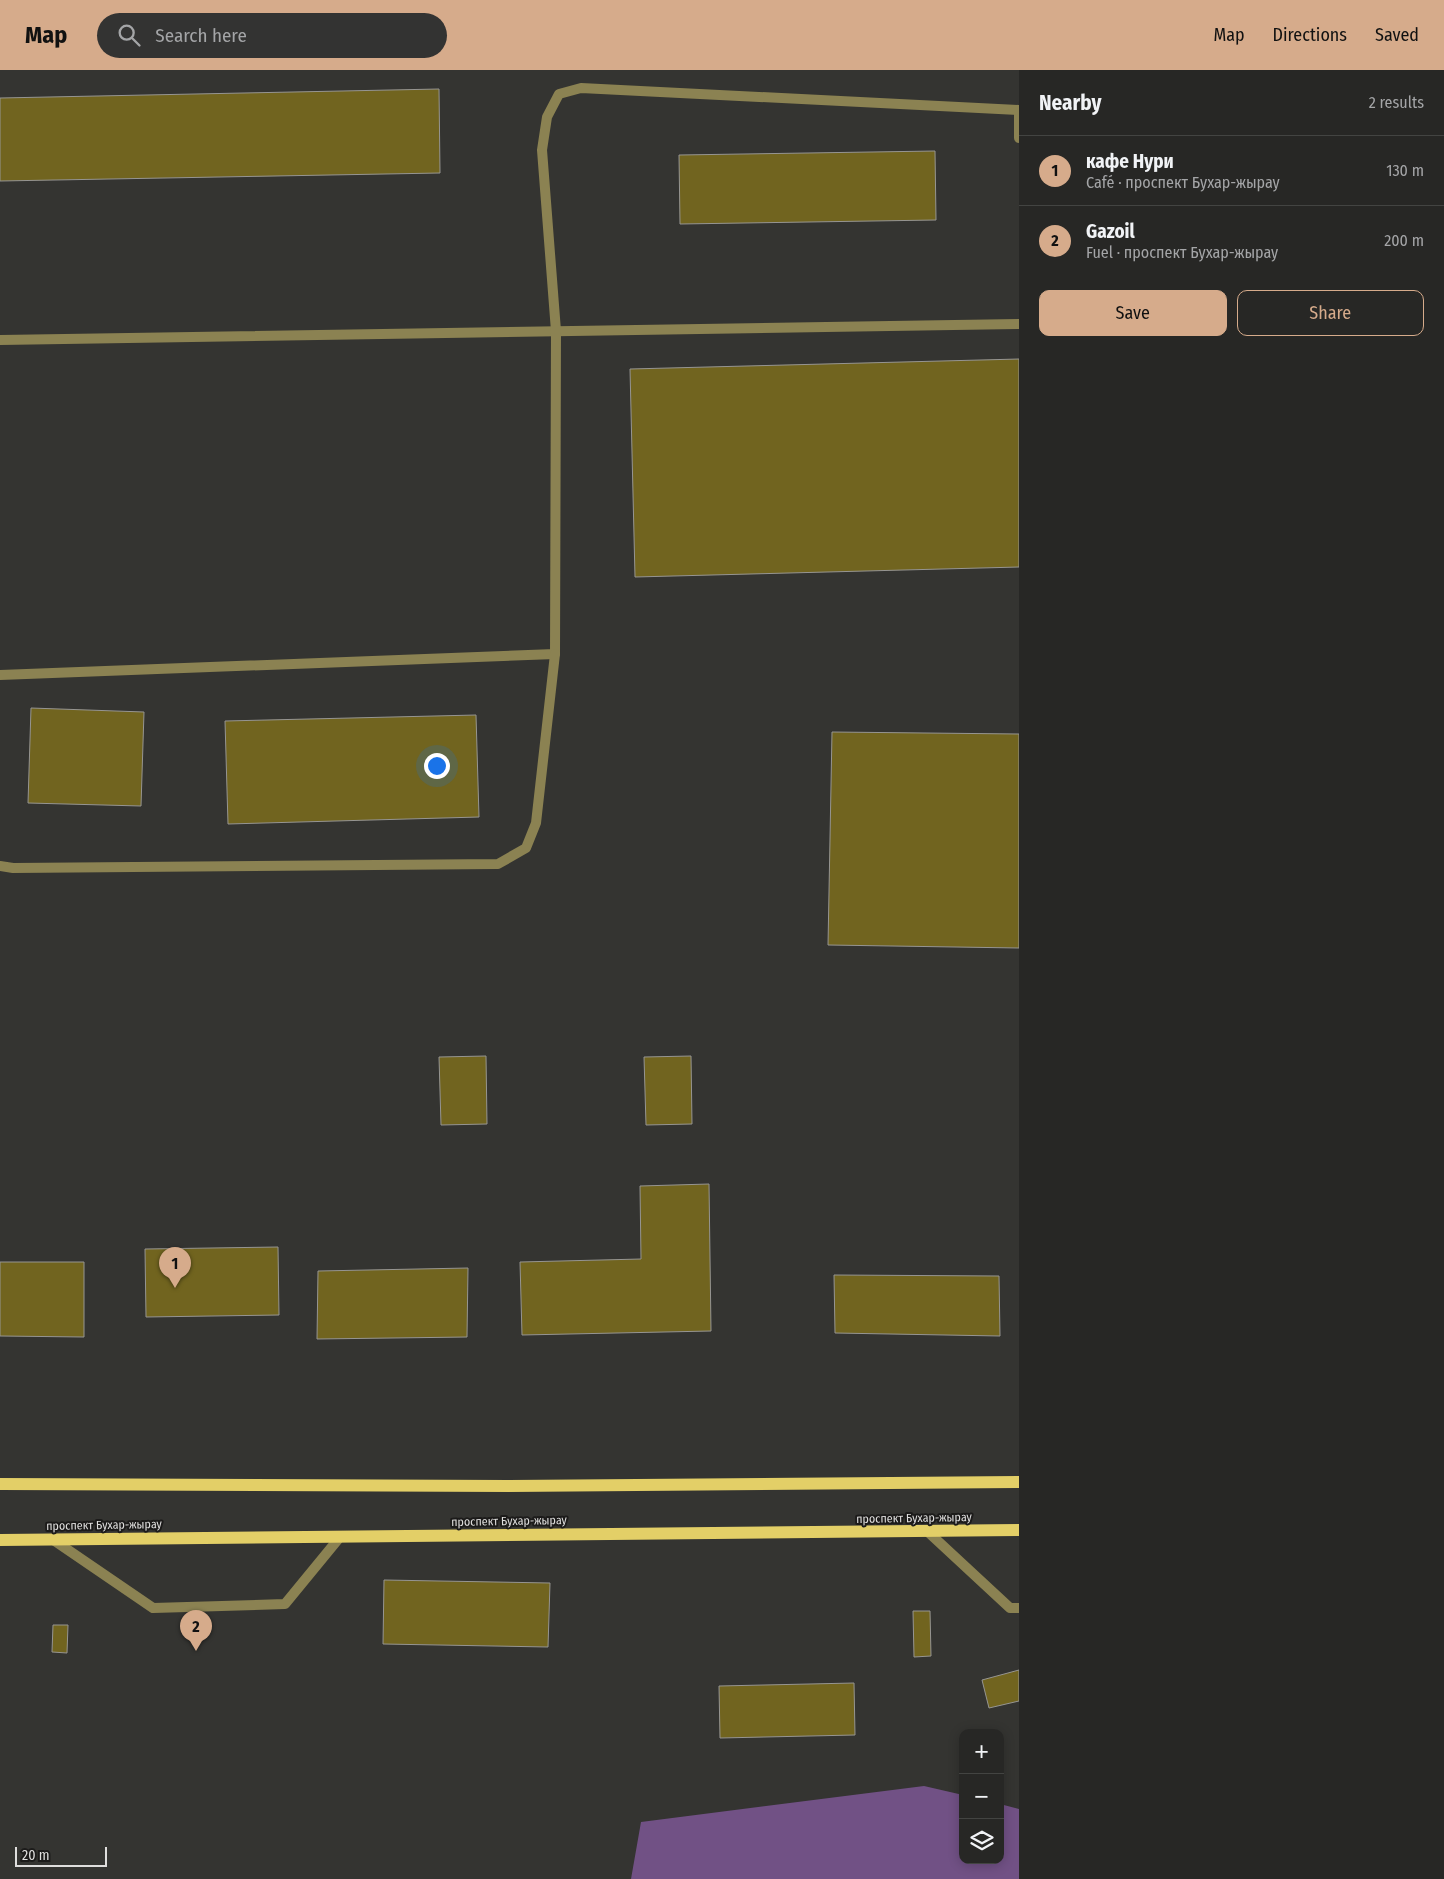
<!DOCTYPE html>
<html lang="en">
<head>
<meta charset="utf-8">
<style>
  :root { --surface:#272725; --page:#333332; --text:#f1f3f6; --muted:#a4a5a7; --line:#434442; --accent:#d6ab8b }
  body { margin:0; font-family:"Fira Sans Condensed",sans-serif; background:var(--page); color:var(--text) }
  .controls { position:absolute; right:15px; bottom:15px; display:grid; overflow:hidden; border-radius:10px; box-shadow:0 2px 12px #0003 }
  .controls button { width:45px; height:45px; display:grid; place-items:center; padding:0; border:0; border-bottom:1px solid var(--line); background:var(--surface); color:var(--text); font:25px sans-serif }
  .scale { position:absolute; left:15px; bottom:12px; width:92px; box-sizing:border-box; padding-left:5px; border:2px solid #dfdedd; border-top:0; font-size:14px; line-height:18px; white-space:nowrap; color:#dfdedd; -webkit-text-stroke:4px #1c1b1a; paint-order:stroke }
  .you { position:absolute; left:436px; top:695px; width:18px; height:18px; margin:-12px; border:4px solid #fff; border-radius:50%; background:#1a73e8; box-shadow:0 0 0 8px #1a73e833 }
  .badge { display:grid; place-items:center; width:32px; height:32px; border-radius:50%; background:var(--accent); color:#111; font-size:16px; font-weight:700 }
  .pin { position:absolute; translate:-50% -41px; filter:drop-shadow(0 1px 2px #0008) }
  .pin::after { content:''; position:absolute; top:26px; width:18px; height:15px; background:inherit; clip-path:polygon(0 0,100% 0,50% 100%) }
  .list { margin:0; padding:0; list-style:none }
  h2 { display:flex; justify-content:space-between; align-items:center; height:65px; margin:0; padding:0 20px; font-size:21px }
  h2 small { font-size:16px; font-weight:400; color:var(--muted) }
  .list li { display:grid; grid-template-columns:32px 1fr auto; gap:15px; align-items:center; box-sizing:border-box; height:70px; padding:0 20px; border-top:1px solid var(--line) }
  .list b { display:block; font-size:19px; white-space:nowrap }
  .list p { margin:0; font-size:16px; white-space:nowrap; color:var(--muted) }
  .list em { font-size:16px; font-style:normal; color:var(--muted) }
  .actions { display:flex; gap:10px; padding:15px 20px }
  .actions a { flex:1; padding:11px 0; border:1px solid var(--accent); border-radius:10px; text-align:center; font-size:18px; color:var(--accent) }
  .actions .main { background:var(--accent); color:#111 }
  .icon { flex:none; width:28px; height:28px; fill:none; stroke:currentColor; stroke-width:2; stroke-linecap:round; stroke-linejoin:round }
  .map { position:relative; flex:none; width:1019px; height:1809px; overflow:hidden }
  header { display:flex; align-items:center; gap:30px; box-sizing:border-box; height:70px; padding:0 25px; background:var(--accent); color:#111 }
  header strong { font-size:24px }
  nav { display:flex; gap:28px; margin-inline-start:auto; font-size:18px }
  .search { width:350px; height:45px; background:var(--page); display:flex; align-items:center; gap:12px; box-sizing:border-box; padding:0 18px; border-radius:28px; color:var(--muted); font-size:19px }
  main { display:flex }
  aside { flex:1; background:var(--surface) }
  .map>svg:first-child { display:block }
</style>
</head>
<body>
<header>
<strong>Map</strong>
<div class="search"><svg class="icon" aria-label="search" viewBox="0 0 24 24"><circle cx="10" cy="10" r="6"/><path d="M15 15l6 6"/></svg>Search here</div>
<nav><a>Map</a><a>Directions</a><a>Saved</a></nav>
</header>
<main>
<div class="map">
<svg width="1019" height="1809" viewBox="0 0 1019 1809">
  <rect width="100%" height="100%" fill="#343431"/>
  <path fill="#715185" d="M924 1716 963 1725V1790H1000V1734L1019 1739V1809H631L641 1752Z"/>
  <g fill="#71641f" stroke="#969592">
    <path d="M439 19 440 103 0 111V28Z"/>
    <path d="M935 81 936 150 680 154 679 85Z"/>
    <path d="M1019 289V497L635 507 630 299Z"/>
    <path d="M31 638 144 642 141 736 28 733Z"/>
    <path d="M476 645 479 747 228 754 225 651Z"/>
    <path d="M832 662 1019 664V878L828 875Z"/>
    <path d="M486 986 487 1054 441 1055 439 987Z"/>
    <path d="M691 986 692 1054 646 1055 644 987Z"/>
    <path d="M709 1114 711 1261 522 1265 520 1192 641 1189 640 1116Z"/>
    <path d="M278 1177 279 1245 146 1247 145 1179Z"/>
    <path d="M0 1192H84V1267L0 1266Z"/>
    <path d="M468 1198 467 1267 317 1269 318 1201Z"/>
    <path d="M834 1205 999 1206 1000 1266 835 1263Z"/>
    <path d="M384 1510 550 1513 548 1577 383 1574Z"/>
    <path d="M913 1541H930L931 1586 914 1587Z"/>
    <path d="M53 1555H68L67 1583 52 1582Z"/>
    <path d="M1019 1600V1631L989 1638 982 1610Z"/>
    <path d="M854 1613 855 1665 720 1668 719 1616Z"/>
  </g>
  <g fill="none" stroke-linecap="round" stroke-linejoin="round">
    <g stroke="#8b8252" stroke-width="10">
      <path d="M1019 40V68"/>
      <path d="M0 270 1019 254"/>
      <path d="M0 605 555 584 556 261 542 80 547 47 559 24 581 18 1019 40"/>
      <path d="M0 796 13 798 498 794 526 778 536 753 555 584"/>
      <path d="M927 1461 1010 1538H1019"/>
      <path d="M52 1469 153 1538 285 1534 340 1467"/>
    </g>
    <g stroke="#e3cf67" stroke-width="12">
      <path d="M0 1414 509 1416 1019 1412"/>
      <path d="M0 1470 1019 1460"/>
    </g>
  </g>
  <g text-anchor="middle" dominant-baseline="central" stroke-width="4" stroke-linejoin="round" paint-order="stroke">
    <g font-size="12" fill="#dfdedd" stroke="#1c1b1a">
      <text transform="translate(914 1448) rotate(-1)">проспект Бухар-жырау</text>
      <text transform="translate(509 1451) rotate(-1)">проспект Бухар-жырау</text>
      <text transform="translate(104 1455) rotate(-1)">проспект Бухар-жырау</text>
    </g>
  </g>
</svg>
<div class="controls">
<button>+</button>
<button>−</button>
<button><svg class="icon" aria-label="layers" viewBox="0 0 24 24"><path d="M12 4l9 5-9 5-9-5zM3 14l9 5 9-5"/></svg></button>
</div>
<div class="scale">20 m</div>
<div class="you"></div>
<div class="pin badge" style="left:175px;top:1218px">1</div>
<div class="pin badge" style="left:196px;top:1581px">2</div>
</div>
<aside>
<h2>Nearby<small>2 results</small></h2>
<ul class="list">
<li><span class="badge">1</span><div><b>кафе Нури</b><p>Café · проспект Бухар-жырау</p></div><em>130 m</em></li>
<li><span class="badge">2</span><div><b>Gazoil</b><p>Fuel · проспект Бухар-жырау</p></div><em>200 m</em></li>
</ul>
<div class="actions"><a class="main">Save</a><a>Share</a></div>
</aside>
</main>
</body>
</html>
